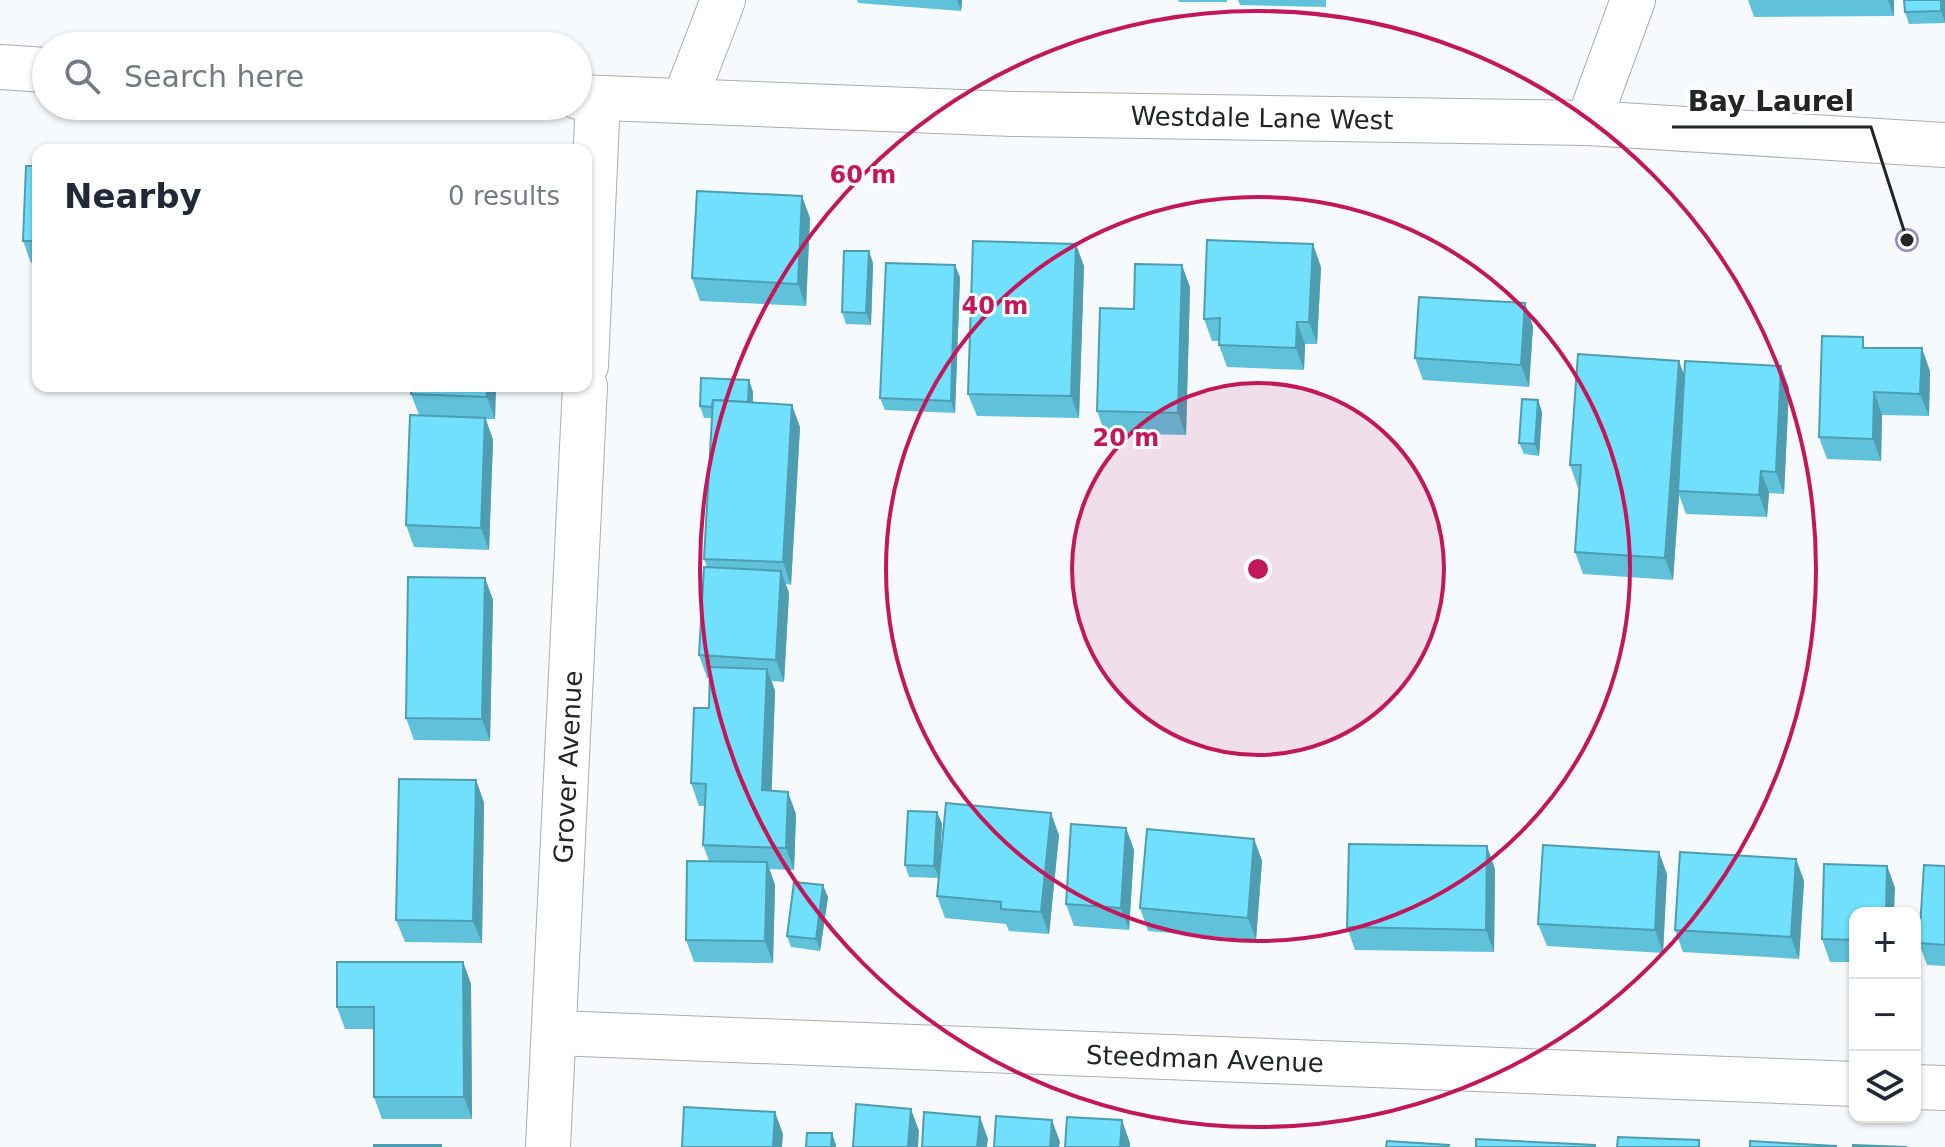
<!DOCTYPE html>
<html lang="en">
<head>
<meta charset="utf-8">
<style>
  :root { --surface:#fff; --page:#f2f2f3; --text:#1f2937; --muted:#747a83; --line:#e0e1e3 }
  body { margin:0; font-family:"DejaVu Sans",sans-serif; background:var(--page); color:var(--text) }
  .controls { position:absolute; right:24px; bottom:24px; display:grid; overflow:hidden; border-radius:16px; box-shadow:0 2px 6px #0004 }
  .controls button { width:72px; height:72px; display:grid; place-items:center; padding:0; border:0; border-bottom:2px solid var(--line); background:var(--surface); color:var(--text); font:40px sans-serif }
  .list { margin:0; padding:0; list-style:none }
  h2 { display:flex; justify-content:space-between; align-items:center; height:104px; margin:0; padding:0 32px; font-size:34px }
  h2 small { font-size:26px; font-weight:400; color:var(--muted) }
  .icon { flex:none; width:44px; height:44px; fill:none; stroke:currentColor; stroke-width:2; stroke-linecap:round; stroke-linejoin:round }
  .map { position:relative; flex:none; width:1945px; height:1147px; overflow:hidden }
  .search { position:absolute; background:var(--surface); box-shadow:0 2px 6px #0004; left:32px; top:32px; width:560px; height:88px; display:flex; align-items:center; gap:20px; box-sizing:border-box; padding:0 28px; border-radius:44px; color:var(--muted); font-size:30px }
  .panel { position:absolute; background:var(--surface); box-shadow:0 2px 6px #0004; left:32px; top:144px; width:560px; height:248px; border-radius:16px }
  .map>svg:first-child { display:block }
</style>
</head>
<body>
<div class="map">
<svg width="1945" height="1147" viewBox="0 0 1945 1147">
  <rect width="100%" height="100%" fill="#f6fafd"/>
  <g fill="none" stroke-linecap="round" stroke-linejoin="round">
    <g stroke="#aaaeb1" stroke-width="46">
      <g id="minor">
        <path d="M0 67 46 70"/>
        <path d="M578 97 1013 114 1588 123 1945 145"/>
        <path d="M685 99 723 0"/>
        <path d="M1588 123 1633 0"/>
        <path d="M586 366 598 98"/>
        <path d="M556 1033 1855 1084"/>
        <path d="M1915 1087 1945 1088"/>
        <path d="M548 1147 585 386"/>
      </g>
    </g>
    <use href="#minor" stroke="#fff" stroke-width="44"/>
  </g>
  <circle fill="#9a8bbd" cx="1907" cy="240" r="12"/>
  <g fill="#60c1da">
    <path d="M857 0H962L961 11 858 3Z"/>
    <path d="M1178 0H1227V2H1179Z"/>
    <path d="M1238 0H1326V7L1240 5Z"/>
    <path d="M1748 0H1894V16L1754 17Z"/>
    <path d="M1904 0H1945V23L1909 24 1905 12Z"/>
    <path d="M38 166V264L31 263 23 241Z"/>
    <path d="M810 218 806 306 700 301 692 278Z"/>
    <path d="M873 263 871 325 846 324 842 312Z"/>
    <path d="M1084 266 1079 418 977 416 968 394Z"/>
    <path d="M1321 267 1317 344H1305L1304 370 1227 367 1219 345V341H1212L1204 319Z"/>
    <path d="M960 277 955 413 885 410 880 398Z"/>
    <path d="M1190 287 1186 435 1105 433 1097 411 1134 309Z"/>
    <path d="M1533 326 1529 387 1423 380 1415 358Z"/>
    <path d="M1867 348 1930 371 1929 416 1882 415 1881 461 1827 459 1819 437Z"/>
    <path d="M1781 366 1789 388 1784 494 1769 493 1767 517 1686 514 1679 495 1673 580 1583 574 1575 552 1579 488H1578L1570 465 1684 374Z"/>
    <path d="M749 380 753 392V402L800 427 791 585 786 584 789 593 784 682 772 681 775 691 771 791 796 814 794 870 769 869 775 885 773 963 694 962 686 940 709 861 703 845 705 806H699L691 783 709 708 710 678H707L699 655 707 567 704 559 712 418H704L700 406Z"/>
    <path d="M496 386 495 419H486L493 440 489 550 414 547 406 525 419 415 411 394Z"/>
    <path d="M1538 400 1542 412 1539 456 1524 454 1519 443Z"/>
    <path d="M485 578 493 600 490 741 414 740 406 718Z"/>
    <path d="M476 780 484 803 482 943 405 942 396 920Z"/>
    <path d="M937 812 942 824 939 873 1059 835 1049 934 1009 931 1006 924 945 918 937 896 939 878 909 877 905 865Z"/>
    <path d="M1126 828 1134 850 1129 930 1074 926 1066 904Z"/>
    <path d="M1254 839 1262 861 1256 940 1148 931 1140 908Z"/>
    <path d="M1796 859 1804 881 1799 959 1683 952 1675 930Z"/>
    <path d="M1887 866 1895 888 1855 913V962H1830L1822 939Z"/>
    <path d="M1945 866V966L1927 965 1919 943Z"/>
    <path d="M1495 869 1494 952 1355 950 1347 927Z"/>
    <path d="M1667 874 1663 953 1547 946 1538 924Z"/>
    <path d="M828 897 820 951 791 947 787 936Z"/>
    <path d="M463 962 471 984 472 1119H382L374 1097V1029H345L337 1007Z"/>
  </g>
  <g fill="#4e9db1">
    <path d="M957 0H962L961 11Z"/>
    <path d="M1888 0H1894V16Z"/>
    <path d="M1941 0H1945V22L1941 11Z"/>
    <path d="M802 196 810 218 806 306 798 284Z"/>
    <path d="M1076 244 1084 266 1079 418 1071 396Z"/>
    <path d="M1313 244 1321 267 1317 344 1309 322Z"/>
    <path d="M869 251 873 263 871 325 866 313Z"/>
    <path d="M955 265 960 277 955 413 951 401Z"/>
    <path d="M1182 265 1190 287 1186 435 1178 413Z"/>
    <path d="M1525 303 1533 326 1529 387 1521 365Z"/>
    <path d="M1297 322 1305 344 1304 370 1296 348Z"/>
    <path d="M1922 348 1930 371 1929 416 1920 394Z"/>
    <path d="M1679 361 1687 383 1678 491 1679 495 1673 580 1665 558Z"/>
    <path d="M1781 366 1789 388 1784 494 1776 472Z"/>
    <path d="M749 380 753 392 752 420 748 408Z"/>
    <path d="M487 386H496L495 419 487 397Z"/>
    <path d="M1874 392 1882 415 1881 461 1873 439Z"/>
    <path d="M1538 400 1542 412 1539 456 1535 444Z"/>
    <path d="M792 405 800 427 791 585 783 562Z"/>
    <path d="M485 418 493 440 489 550 481 528Z"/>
    <path d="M1761 471 1769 493 1767 517 1759 495Z"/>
    <path d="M781 571 789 593 784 682 776 660Z"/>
    <path d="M485 578 493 600 490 741 482 719Z"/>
    <path d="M767 669 775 691 771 812 762 790Z"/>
    <path d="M476 780 484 803 482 943 473 921Z"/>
    <path d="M788 792 796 814 794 870 786 848Z"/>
    <path d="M937 812 942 824 939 878 934 866Z"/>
    <path d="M1051 813 1059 835 1049 934 1041 912Z"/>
    <path d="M1126 828 1134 850 1129 930 1121 908Z"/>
    <path d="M1254 839 1262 861 1256 940 1248 918Z"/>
    <path d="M1487 846 1495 869 1494 952 1486 930Z"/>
    <path d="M1659 852 1667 874 1663 953 1655 930Z"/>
    <path d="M1796 859 1804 881 1799 959 1791 937Z"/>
    <path d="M767 862 775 885 773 963 765 941Z"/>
    <path d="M1887 866 1895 888 1894 913H1886Z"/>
    <path d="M823 885 828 897 820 951 816 939Z"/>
    <path d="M463 962 471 984 472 1119 464 1097Z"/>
    <path d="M911 1109 919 1131 918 1147H908Z"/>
    <path d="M775 1112 783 1134 782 1147H773Z"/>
    <path d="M980 1117 988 1139 987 1147H977Z"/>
    <path d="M1052 1120 1060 1142 1059 1147H1050Z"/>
    <path d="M1122 1120 1130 1143V1147H1120Z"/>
    <path d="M832 1133 836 1145V1147H831Z"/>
  </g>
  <g fill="#70e0fd" stroke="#4e9db1" stroke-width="2">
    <path d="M1904 0H1941V11L1905 12Z"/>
    <path d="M26 166H38V241H23Z"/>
    <path d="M697 191 802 196 798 284 692 278Z"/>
    <path d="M1207 240 1313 244 1309 322H1297L1296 348 1219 345 1220 318 1204 319Z"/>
    <path d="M973 241 1076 244 1071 396 968 394Z"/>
    <path d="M844 251H869L866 313 842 312Z"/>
    <path d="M886 263 955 265 951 401 880 398Z"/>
    <path d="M1135 264 1182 265 1178 413 1097 411 1100 308 1134 309Z"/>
    <path d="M1419 297 1525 303 1521 365 1415 358Z"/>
    <path d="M1822 336 1863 337V348H1922L1920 394 1874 392 1873 439 1819 437Z"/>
    <path d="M1578 354 1679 361 1665 558 1575 552 1581 465H1570Z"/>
    <path d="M1685 361 1781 366 1776 472 1761 471 1759 495 1678 491Z"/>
    <path d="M701 378 749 380 748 402 713 400 712 407 700 406Z"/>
    <path d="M412 386H487V397L411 394Z"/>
    <path d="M1522 399 1538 400 1535 444 1519 443Z"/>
    <path d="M713 400 792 405 783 562 704 559Z"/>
    <path d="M410 415 485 418 481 528 406 525Z"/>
    <path d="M704 567 781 571 776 660 699 655Z"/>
    <path d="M408 577 485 578 482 719 406 718Z"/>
    <path d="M710 667 767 669 762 790 788 792 786 848 703 845 706 784 691 783 694 708H709Z"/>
    <path d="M399 779 476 780 473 921 396 920Z"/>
    <path d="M946 803 1051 813 1041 912 1001 909V902L937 896Z"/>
    <path d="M908 811 937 812 934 866 905 865Z"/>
    <path d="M1071 824 1126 828 1121 908 1066 904Z"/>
    <path d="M1147 829 1254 839 1248 918 1140 908Z"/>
    <path d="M1349 844 1487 846 1486 930 1347 927Z"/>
    <path d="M1543 845 1659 852 1655 930 1538 924Z"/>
    <path d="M1680 852 1796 859 1791 937 1675 930Z"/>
    <path d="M687 861 767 862 765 941 686 940Z"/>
    <path d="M1824 864 1887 866 1886 913H1855V940L1822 939Z"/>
    <path d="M1924 865 1945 866V945L1919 943Z"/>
    <path d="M794 882 823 885 816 939 787 936Z"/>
    <path d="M337 962H463L464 1097H374V1007H337Z"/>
    <path d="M856 1104 911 1109 908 1147H853Z"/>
    <path d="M684 1107 775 1112 773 1147H682Z"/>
    <path d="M924 1112 980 1117 977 1147H922Z"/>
    <path d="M996 1116 1052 1120 1050 1147H994Z"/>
    <path d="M1067 1117 1122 1120 1120 1147H1065Z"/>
    <path d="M807 1133H832L831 1147H806Z"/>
    <path d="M1618 1137 1699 1140V1147H1617Z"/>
    <path d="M1476 1139 1595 1145V1147H1476Z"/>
    <path d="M1387 1141 1449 1145 1448 1147H1386Z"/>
    <path d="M1750 1141 1836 1146V1147H1750Z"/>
    <rect x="374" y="1145" width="67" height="2"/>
    <path d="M1853 1145 1907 1147H1853Z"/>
  </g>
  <circle cx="1258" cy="569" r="186" fill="#c2185b" fill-opacity=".12"/>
  <g fill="none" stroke="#c2185b" stroke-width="4">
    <circle cx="1258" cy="569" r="186"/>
    <circle cx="1258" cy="569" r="372"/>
    <circle cx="1258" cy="569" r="558"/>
  </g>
  <g text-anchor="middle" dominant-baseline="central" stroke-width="6" stroke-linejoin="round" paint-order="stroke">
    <g font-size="26" fill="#232425" stroke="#fff">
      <text transform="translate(1262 118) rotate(1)">Westdale Lane West</text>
      <text transform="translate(568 767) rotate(-87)">Grover Avenue</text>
      <text transform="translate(1205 1059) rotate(2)">Steedman Avenue</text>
    </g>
  </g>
  <circle cx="1258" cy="569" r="12" fill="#c2185b" stroke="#fff" stroke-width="4"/>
  <g font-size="24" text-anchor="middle" font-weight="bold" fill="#c2185b" stroke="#fff" stroke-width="6" stroke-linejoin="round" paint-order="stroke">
    <text x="863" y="183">60 m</text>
    <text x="995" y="314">40 m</text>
    <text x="1126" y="446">20 m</text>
  </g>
  <path fill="none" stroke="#232425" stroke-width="3" d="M1907 240L1871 127H1672"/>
  <circle fill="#232425" stroke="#fff" stroke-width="3" cx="1907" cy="240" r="8"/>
  <g font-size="28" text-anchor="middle" font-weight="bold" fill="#232425" stroke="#fff" stroke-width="6" stroke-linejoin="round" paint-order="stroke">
    <text x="1771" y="111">Bay Laurel</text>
  </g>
</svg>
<div class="controls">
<button>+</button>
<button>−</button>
<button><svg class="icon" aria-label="layers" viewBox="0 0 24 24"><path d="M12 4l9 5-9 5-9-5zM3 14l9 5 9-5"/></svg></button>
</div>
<div class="search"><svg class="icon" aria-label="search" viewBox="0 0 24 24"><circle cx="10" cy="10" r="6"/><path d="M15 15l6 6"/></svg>Search here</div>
<section class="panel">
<h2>Nearby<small>0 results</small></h2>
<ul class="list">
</ul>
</section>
</div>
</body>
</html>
